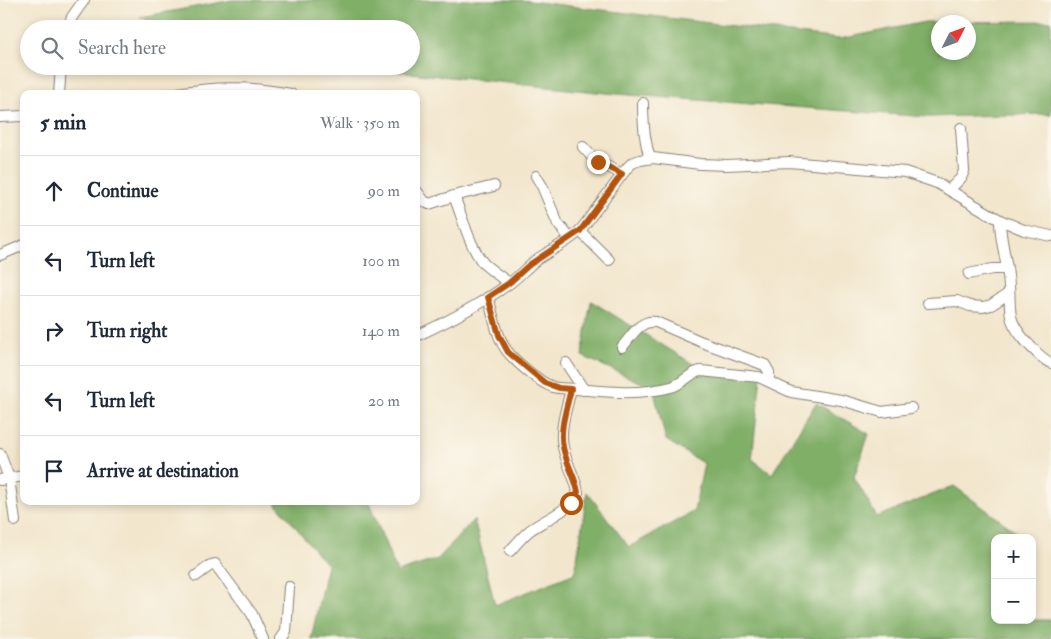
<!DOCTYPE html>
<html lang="en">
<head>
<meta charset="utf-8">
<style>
  :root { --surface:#fff; --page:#f2f2f3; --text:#1f2937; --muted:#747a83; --line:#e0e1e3 }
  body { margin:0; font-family:"IM FELL Double Pica",serif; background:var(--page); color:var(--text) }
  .controls { position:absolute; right:15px; bottom:15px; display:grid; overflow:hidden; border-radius:10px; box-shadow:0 2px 8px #0003 }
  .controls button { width:45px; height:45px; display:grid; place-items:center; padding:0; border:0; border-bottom:1px solid var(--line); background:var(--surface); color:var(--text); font:25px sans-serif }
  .compass { position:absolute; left:931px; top:15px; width:45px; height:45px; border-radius:50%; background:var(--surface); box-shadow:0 2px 8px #0003; rotate:48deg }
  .stop { position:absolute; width:15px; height:15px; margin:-11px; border:4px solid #b45309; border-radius:50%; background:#fff }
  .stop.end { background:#b45309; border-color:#fff; box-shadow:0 1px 5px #0008 }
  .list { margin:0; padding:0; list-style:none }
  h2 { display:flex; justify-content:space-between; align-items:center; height:65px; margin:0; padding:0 20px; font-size:21px }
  h2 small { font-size:16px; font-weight:400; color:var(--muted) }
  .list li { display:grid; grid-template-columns:32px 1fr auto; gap:15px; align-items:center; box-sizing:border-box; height:70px; padding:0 20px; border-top:1px solid var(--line) }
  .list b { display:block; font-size:19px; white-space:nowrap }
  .list em { font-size:16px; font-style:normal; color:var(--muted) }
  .icon { flex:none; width:28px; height:28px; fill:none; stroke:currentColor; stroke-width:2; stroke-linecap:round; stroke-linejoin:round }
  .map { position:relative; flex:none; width:1051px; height:639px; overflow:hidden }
  .search { position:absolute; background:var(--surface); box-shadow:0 2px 8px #0003; left:20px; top:20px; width:400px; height:55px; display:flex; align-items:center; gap:12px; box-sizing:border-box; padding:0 18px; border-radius:28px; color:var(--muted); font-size:19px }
  .panel { position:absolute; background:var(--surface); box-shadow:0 2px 8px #0003; left:20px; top:90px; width:400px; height:415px; border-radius:10px }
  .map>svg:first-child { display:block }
</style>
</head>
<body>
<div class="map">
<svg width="1051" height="639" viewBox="0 0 1051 639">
  <rect width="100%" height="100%" fill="#fbf7ec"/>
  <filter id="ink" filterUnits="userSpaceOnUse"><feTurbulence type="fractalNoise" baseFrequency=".02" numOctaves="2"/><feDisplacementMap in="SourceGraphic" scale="10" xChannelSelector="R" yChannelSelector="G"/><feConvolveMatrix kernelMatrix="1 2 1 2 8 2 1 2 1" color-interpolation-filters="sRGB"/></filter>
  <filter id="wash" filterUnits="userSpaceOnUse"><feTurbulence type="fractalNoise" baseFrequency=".0096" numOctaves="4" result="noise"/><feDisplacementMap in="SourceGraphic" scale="20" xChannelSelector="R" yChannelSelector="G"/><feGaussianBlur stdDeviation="1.12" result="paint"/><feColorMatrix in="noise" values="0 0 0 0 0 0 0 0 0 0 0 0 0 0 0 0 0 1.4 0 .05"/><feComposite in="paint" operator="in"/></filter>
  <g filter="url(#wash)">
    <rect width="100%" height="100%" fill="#f2e6cc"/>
    <g fill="#80af68" stroke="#4e6642" fill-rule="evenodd">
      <path d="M233 0H521L840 39 925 22 1051 21V114L928 117 616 94 341 66H411V29H164L140 17ZM938 22H968V52H938Z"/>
      <path d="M591 301 711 375 762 367 752 459 772 474 816 403 869 434 854 477 877 517 954 486 1019 534 1018 538H995V620H1051V639H311L327 565 274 501H368L397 572 438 559 474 519 495 605 575 573 587 492 629 547 694 511 704 464 666 440 653 388 582 356Z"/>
    </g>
  </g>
  <g filter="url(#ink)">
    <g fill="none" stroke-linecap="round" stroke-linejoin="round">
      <g stroke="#878174" stroke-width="12">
        <g id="street">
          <path d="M68 29 72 17 84 0"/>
          <path d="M59 94 61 66"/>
          <path d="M172 94C211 87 252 86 291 94"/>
          <path d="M643 103C643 122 644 140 650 158"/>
          <path d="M0 117 24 116"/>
          <path d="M583 147 595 160 622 174"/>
          <path d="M536 176 542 186 558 224 570 238"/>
          <path d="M950 189 961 178 964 171 961 128"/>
          <path d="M416 190 424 201 429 204 454 196 494 186"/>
          <path d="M454 196C462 216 470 248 484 264 492 271 501 277 509 283"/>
          <path d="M1000 220C1000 241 1006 256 1008 276 1013 312 1002 316 1030 346 1036 352 1043 360 1051 363"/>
          <path d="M580 231 609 260"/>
          <path d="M0 255 24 245"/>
          <path d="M969 274 992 269H1007"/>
          <path d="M488 297C493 314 496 334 505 348 512 359 540 383 553 387 560 389 568 388 576 389 607 392 641 395 671 387 683 384 690 372 701 371L759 377 791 392 841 400 882 412 911 408"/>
          <path d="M928 303 957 301 970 306 983 307 991 305 1008 294"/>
          <path d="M416 336C449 321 481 304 510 283 519 276 527 267 536 260 549 251 574 239 583 227L627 168 632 163 640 160 653 158 700 164 727 165 789 162 905 172 937 183 1000 220 1024 230 1051 236"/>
          <path d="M622 347C632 336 640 319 656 322L702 342 765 365 769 372V380"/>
          <path d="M566 363 584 390"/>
          <path d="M0 454 9 478 15 521"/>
          <path d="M0 480 24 476"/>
          <path d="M510 551C516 544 522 537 529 531 546 518 569 512 578 492 575 476 566 463 563 447 559 429 567 407 571 389"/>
          <path d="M196 576 211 565 215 564 252 614 263 639"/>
          <path d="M281 639 286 632 289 587"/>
        </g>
      </g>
      <use href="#street" stroke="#fff" stroke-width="10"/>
    </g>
  </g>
  <g fill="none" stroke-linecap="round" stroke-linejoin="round" filter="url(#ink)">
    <path stroke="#b45309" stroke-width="6" d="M571 503 578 492C575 476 566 463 563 447 559 429 567 407 571 389L559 388 545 383 508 352 499 335 488 297 509 283 529 265 580 231 622 174 598 162"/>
  </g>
</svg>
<div class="controls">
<button>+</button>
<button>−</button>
</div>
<svg class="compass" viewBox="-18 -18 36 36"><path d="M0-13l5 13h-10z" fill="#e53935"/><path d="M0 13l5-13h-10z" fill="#747a83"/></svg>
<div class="stop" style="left:571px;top:503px"></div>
<div class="stop end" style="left:598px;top:162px"></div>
<div class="search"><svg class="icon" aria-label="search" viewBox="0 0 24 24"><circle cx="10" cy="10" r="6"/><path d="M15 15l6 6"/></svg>Search here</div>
<section class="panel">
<h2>5 min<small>Walk · 350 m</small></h2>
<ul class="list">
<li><svg class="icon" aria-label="ahead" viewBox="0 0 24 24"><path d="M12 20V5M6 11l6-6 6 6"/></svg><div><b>Continue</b></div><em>90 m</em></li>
<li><svg class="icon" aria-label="left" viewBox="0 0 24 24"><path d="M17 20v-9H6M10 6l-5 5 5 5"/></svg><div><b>Turn left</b></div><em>100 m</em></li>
<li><svg class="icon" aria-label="right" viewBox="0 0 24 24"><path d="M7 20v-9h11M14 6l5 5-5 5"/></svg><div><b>Turn right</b></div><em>140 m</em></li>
<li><svg class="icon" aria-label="left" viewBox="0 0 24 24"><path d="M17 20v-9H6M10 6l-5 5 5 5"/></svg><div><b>Turn left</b></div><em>20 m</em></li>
<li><svg class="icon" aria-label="arrive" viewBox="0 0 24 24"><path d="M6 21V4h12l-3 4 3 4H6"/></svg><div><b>Arrive at destination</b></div></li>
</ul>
</section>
</div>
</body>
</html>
